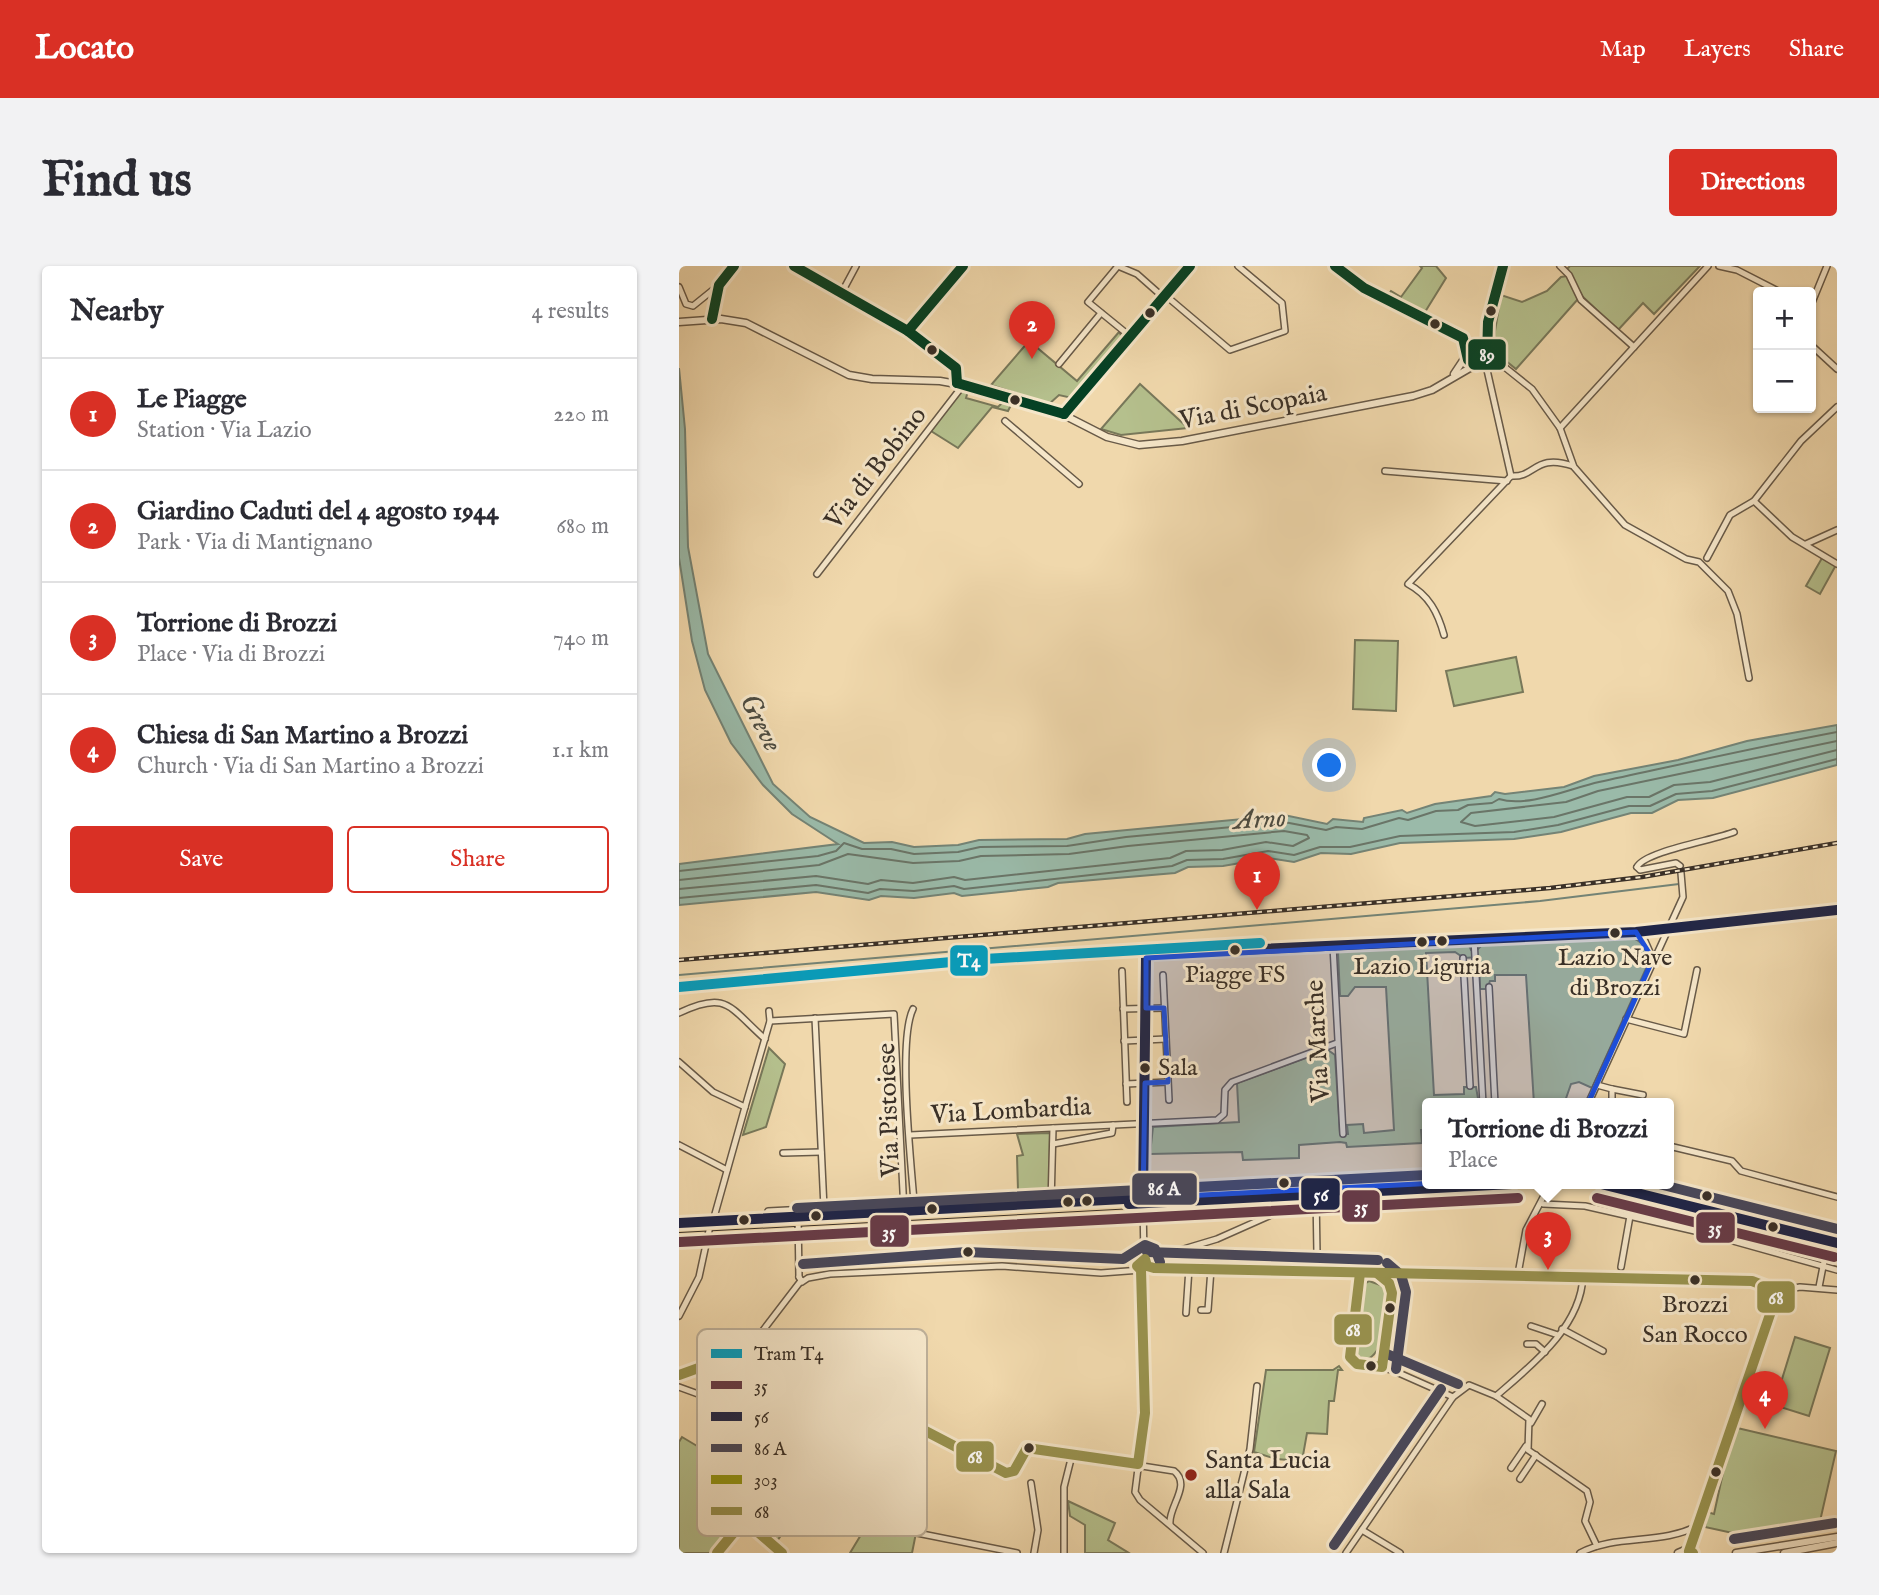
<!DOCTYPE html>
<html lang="en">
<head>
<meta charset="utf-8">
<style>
  :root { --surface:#fff; --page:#f2f2f3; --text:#2b2b33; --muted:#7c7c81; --line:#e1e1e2; --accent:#d93025 }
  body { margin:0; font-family:"IM FELL English",serif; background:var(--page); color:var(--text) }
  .controls { position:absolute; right:21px; top:21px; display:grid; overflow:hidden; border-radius:7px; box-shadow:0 2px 5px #0004 }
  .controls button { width:63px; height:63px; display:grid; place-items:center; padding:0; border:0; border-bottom:2px solid var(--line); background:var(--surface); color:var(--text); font:35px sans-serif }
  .you { position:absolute; left:651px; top:500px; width:24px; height:24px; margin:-18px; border:5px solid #fff; border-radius:50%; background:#1a73e8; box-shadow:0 0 0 10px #1a73e833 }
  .badge { display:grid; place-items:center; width:46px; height:46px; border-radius:50%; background:var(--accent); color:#fff; font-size:23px; font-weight:700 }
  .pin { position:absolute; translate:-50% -58px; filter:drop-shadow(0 2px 4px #0008) }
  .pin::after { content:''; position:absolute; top:37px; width:24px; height:21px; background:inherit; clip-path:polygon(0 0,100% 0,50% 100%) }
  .popup { position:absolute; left:743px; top:832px; width:252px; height:91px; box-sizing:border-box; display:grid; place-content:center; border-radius:7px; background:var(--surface); filter:drop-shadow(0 2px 5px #0005); font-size:23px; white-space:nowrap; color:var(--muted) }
  .popup b { font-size:26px; color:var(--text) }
  .popup::after { content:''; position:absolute; left:50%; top:100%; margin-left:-14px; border:14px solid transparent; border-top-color:var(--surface) }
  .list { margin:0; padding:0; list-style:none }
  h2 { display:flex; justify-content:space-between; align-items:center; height:91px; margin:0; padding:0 28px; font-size:30px }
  h2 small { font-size:23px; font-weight:400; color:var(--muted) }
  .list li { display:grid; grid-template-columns:46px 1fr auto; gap:21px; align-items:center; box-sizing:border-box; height:112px; padding:0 28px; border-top:2px solid var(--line) }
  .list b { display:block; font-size:26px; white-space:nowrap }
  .list p { margin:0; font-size:23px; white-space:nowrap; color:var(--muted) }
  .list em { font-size:23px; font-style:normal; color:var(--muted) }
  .actions { display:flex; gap:14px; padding:21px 28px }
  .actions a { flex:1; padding:16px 0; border:2px solid var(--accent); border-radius:7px; text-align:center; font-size:24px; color:var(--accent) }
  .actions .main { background:var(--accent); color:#fff }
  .map { position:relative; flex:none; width:1158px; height:1287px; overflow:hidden; border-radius:7px }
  header { display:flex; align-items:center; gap:42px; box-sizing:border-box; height:98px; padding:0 35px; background:var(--accent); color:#fff }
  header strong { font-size:33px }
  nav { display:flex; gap:38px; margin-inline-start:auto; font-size:24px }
  .intro { display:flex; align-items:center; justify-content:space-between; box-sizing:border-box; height:168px; padding:0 42px }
  h1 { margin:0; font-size:49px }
  .button { padding:18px 32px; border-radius:7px; background:var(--accent); color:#fff; font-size:24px; font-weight:700 }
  main { display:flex; gap:42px; padding:0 42px }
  aside { flex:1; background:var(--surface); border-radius:7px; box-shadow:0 2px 5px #0004 }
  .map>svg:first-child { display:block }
</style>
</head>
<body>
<header>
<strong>Locato</strong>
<nav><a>Map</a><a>Layers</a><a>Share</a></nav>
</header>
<div class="intro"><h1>Find us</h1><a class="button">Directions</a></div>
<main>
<aside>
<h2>Nearby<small>4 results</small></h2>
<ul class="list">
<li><span class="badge">1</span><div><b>Le Piagge</b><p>Station · Via Lazio</p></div><em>220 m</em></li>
<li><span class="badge">2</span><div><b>Giardino Caduti del 4 agosto 1944</b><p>Park · Via di Mantignano</p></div><em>680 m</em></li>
<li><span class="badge">3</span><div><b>Torrione di Brozzi</b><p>Place · Via di Brozzi</p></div><em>740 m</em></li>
<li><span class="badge">4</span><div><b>Chiesa di San Martino a Brozzi</b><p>Church · Via di San Martino a Brozzi</p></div><em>1.1 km</em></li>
</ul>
<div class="actions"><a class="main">Save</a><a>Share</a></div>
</aside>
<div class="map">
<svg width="1158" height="1287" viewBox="0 0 1158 1287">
  <rect width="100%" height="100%" fill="#f0d8ac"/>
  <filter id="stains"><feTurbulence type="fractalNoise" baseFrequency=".00286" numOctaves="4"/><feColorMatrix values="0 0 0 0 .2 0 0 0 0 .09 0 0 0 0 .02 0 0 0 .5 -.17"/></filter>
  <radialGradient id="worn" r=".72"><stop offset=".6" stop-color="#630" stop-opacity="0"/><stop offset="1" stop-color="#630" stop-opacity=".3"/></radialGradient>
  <g fill="#b5c08d" stroke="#78785a" stroke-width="2">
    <path d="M741 0H757L767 12 746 46 709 29 712 25 722 31 743 2Z"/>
    <path d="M891 0H1021L975 48 964 37 939 64 903 30 888 3Z"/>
    <path d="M888 10 899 33 837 103 811 82V71H815L822 29 843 36 868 25 882 11Z"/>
    <path d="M440 66 444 72 393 132 380 129 370 138 312 119 350 75 398 115Z"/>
    <path d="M461 118 509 162 442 169 422 163Z"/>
    <path d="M282 124 289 125 287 132 319 141 325 135 333 137 329 145 313 141 279 182 252 165Z"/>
    <path d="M1143 292 1157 299 1141 328 1127 320Z"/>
    <path d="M676 374 719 375 717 445 674 443Z"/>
    <path d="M837 391 844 426 775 440 767 405Z"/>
    <path d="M943 670C961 671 969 680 969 698L913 822 900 816 892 818 885 838H855L847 709H816V715H811L808 723H801L800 691 785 692 776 686 747 687 755 829 785 828V821H797L800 838H748V864H742L743 877 668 881 667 877 661 876 620 879V892L564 894 563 886 471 888 474 861 560 856 558 817 649 784 656 789 661 868H669L668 859 684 858 685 867 715 864 707 721H676L669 730H661L659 687 662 684 789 677 792 684 799 683 806 676Z"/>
    <path d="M90 782 106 798 87 861 64 869Z"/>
    <path d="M371 867 370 932H357L355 926 348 928 349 934H344L343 924H339L338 890 344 889 338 868Z"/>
    <path d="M690 1015 707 1021C714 1037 706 1092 685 1094L678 1089C671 1074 675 1022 690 1015Z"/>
    <path d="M1116 1071 1151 1082 1130 1150 1095 1139Z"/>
    <path d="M660 1100 663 1104H659L655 1135H650L648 1168 628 1167 623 1195 597 1193 575 1186 587 1104H654Z"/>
    <path d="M1054 1161 1157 1185 1139 1264 1072 1271 1026 1261 1028 1246 1035 1248Z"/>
    <path d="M3 1171 80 1217 62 1251 33 1287H0V1176Z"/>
    <path d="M218 1209 240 1222 231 1235 242 1242 233 1287H171Z"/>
    <path d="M83 1230 100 1237 99 1240 115 1251 98 1275 70 1255Z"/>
    <path d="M389 1235 436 1257 429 1274 450 1287H406V1259L391 1250Z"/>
  </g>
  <path fill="#9abaa9" stroke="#748375" stroke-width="2" d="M0 102 6 163 9 281 29 388 94 518 131 551 185 577 213 576 235 581 279 579 300 574 388 573 406 568 605 549 648 558 654 553 684 556 685 552 723 544 728 547 756 538 812 530 816 526 826 528 885 521 915 510 999 494 1068 475 1158 459V499L1034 532 999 534 973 547H952L882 566 835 573 721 577 672 588 642 587 615 596 590 592 544 600 509 601 496 607 379 617 369 621 283 630 275 627 235 632 202 630 190 634 137 626 0 639V598L159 578 113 548 84 519 52 477 26 424 13 375 0 292Z"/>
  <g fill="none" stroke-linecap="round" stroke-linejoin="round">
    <g stroke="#6a7568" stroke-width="2">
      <path d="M1158 475 919 525 887 536 792 547 782 556 796 560 875 551 948 531H970L995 519 1031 516 1158 484"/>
      <path d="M0 605 139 590 157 585 165 577 183 583H212L235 588 279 586 301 581 388 580 447 571 605 556 647 564 657 561 683 563 720 552 729 554 757 545 779 544 789 539 813 537 820 533C849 542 892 522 920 516 999 499 1078 481 1158 466"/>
      <path d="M0 614 140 599 169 588 234 597 280 595 302 590 390 588 449 580 605 565 628 569 630 572 614 580 587 576 543 584 507 585 491 592 286 614 275 611 234 617 202 614 189 618 137 610 0 623"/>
      <path d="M0 632 137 619 189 627 201 623 235 625 275 620 285 623 493 600 508 594 544 593 589 585 615 589 641 581H671L721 570 835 566 879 559 950 540H971L997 528 1033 525 1158 493"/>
    </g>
    <path stroke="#748375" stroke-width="2" d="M0 709 861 635 1000 618"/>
    <g stroke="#685a48" stroke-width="8">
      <g id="minor">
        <path d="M115 0 229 65 277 102 278 117"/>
        <path d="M656 0C666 10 678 20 691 27 714 38 783 57 789 84"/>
        <path d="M881 0 890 9 902 34 955 81"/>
        <path d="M1040 0 1058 4 1101 26"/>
        <path d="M0 21 7 38 14 40 40 19 55 0"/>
        <path d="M162 28 177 0"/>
        <path d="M486 29 551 84 606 65 603 37 559 0"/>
        <path d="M484 32 511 0"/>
        <path d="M1132 39 1148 0"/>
        <path d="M33 53 40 19"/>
        <path d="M229 65 284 0"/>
        <path d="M452 71 409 36 439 0 458 8 484 31"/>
        <path d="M1132 79 1158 103"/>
        <path d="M807 85 815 29 824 0"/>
        <path d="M808 87 853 123 881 162 895 201 946 259 1007 293 1020 296 1049 325 1058 348 1070 412"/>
        <path d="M806 95 832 210"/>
        <path d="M380 98 422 47"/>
        <path d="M385 148 484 31"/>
        <path d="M326 155 400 218"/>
        <path d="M881 162 1029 0"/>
        <path d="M706 205 828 215"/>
        <path d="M832 210C857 212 855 187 894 200"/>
        <path d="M1075 235 1113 271 1158 298"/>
        <path d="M1127 278 1158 264"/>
        <path d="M1028 292 1051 249 1075 235 1122 175 1158 141"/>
        <path d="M138 308 285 118"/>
        <path d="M765 369C759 347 750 329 729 318L832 210"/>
        <path d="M958 601C966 585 1036 574 1055 566"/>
        <path d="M958 601 961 604 997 597 1001 600"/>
        <path d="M958 667 966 675 974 693"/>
        <path d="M795 673 804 838"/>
        <path d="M654 680 664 868"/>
        <path d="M784 692 791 820"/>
        <path d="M443 705 448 836"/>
        <path d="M484 709 490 834"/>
        <path d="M810 721 816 838"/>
        <path d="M234 743C218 776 233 905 236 948"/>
        <path d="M444 743 485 742"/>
        <path d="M0 747C48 724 50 741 86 773"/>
        <path d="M136 752 145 942"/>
        <path d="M947 753 1005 768 1018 704"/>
        <path d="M91 755 215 748 225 945"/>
        <path d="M445 775 487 773"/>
        <path d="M0 796 34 826 66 841 34 955"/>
        <path d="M447 818 489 816"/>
        <path d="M918 819 933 823V838"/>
        <path d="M933 823 964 829"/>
        <path d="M909 838 1004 631 1002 607"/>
        <path d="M66 841 91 755 90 745"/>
        <path d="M231 869 538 854 545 848 546 824 553 816 658 777"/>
        <path d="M374 878 433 867 434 859"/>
        <path d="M0 879 48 904"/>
        <path d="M990 880 1053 895 1062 905 1158 931"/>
        <path d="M104 887 142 886"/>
        <path d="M637 928 638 988 680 992"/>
        <path d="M464 932 467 692 470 688 957 666 1158 644"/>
        <path d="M372 937 374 862"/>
        <path d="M464 937 465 993"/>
        <path d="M864 938 906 940 1029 968 1158 1004"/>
        <path d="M119 951 120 1011"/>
        <path d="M86 953 89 945 225 938"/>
        <path d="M468 994 538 973 619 937 622 929"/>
        <path d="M942 1001 951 950"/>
        <path d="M462 1004 468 1000 659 1007 777 1006 1057 1014 1073 1015 1099 1025 1121 1021 1158 1024"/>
        <path d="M462 1004 466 1147 456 1226 461 1234 524 1287"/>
        <path d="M681 1007 671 1082 673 1095 713 1104 774 1131"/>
        <path d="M839 1008 847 964 871 918"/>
        <path d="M700 1009 711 1019 713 1027 703 1101"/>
        <path d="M120 1011 123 1016 129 1012 151 1008 323 1000 422 1007 462 1004"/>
        <path d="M1140 1021 1149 975"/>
        <path d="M522 1044H529L532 1003"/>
        <path d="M507 1047 510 1002"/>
        <path d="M0 1050 20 1011 31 960"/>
        <path d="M852 1060 879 1069"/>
        <path d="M883 1063 924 1085"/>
        <path d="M848 1078H857L866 1086"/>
        <path d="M69 1084 105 1089 327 1207 335 1205 348 1182 495 1205C513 1219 489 1241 491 1258"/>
        <path d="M0 1109 69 1084 121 1016"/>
        <path d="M0 1121 88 1153 117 1168"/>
        <path d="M817 1130C853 1099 902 1061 904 1010"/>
        <path d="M55 1141 60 1126"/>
        <path d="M852 1157 863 1138"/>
        <path d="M832 1202 847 1180"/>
        <path d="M841 1213 857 1189"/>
        <path d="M352 1217 359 1264 355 1287"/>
        <path d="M65 1254 103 1287"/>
        <path d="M683 1264 721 1287"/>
        <path d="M238 1267 338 1287"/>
        <path d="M1010 1285 1099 1025"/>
        <path d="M38 1287 65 1254 117 1168 154 1116"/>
        <path d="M385 1287V1221L393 1189"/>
        <path d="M545 1287 571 1183 578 1120"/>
        <path d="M667 1287 774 1131 790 1119 817 1130 850 1153 849 1184 908 1225 911 1236 906 1255 918 1280"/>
        <path d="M901 1287C939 1267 982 1280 1020 1259"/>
      </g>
    </g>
    <g stroke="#685a48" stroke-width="9">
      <g id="tertiary">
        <path d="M0 56 42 53 67 57 170 109 193 113 261 115 300 122 377 145 428 171 460 179 503 175 734 130 753 124 796 99"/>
        <circle cx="798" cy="89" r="10"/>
        <path d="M775 108 787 90"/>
        <path d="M999 1287 1006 1284 1014 1287"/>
        <path d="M1057 1287 1158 1271"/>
        <path d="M1105 1287 1158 1277"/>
      </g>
    </g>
    <g stroke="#3a3027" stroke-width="10">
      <g id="primary">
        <path d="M921 918 1158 977"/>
        <path d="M0 962 838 918"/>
      </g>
    </g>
    <use href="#minor" stroke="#f5e6c9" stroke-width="5"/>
    <use href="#tertiary" stroke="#f5e6c9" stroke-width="6"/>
    <use href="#primary" stroke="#f0d8ac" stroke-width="8"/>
    <g stroke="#3a3027" stroke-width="4.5">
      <path id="rail" d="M0 694 871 622 963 611 1158 577"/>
    </g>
    <use href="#rail" stroke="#f5e6c9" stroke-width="2" stroke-dasharray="5" stroke-linecap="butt"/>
    <g stroke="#f5e6c9" stroke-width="16">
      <g id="bus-1">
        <path d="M922 918 1158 977"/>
        <path d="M450 938 833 918"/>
        <path d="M0 957 464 932 467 692 470 688 957 666 1158 644"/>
      </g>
    </g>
    <g stroke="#f5e6c9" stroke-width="16">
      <g id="bus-2">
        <path d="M918 932 1155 991"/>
        <path d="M1 976 839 932"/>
      </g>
    </g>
    <g stroke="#f5e6c9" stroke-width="16">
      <g id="bus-3">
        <path d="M980 918 1158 963"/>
        <path d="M118 942 748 909"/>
        <path d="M468 986 699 994"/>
        <path d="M708 997 722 1009 727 1026 717 1103"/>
        <path d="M124 998 288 986 444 993 466 979 476 983 481 996"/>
        <path d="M708 1088 779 1118"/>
        <path d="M1055 1273 1156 1257"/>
        <path d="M655 1279 762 1123"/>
      </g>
    </g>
    <g stroke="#f5e6c9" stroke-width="16">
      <g id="bus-4">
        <path d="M681 1007 671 1091 678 1098 703 1101 713 1027 710 1017 699 1008"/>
        <path d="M0 1109 69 1084 97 1087 327 1207 335 1205 348 1182 459 1198 466 1147 462 1004 458 1000 466 993 468 1000 475 1002 1073 1015 1099 1025 1010 1285 1014 1287"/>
        <path d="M38 1287 65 1254 103 1287"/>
      </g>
    </g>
    <g stroke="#f5e6c9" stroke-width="16">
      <g id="bus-5">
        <path d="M115 0 229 65 277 102 278 117"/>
        <path d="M656 0 685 22 784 72 789 94 797 99 808 91 809 56 824 0"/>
        <path d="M33 53 40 19 55 0"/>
        <path d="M229 65 284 0"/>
        <path d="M278 117 385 148"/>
        <path d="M385 148 511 0"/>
      </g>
    </g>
    <use href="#bus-1" stroke="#1f2547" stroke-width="10"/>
    <use href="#bus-2" stroke="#673b47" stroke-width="10"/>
    <use href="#bus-3" stroke="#47475a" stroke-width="10"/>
    <use href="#bus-4" stroke="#98924e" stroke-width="10"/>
    <use href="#bus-5" stroke="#054124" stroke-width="10"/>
    <g stroke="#f5e6c9" stroke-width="16">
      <path id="tram-1" d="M0 721 305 693 581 677"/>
    </g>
    <use href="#tram-1" stroke="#069dbd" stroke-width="10"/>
  </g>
  <path fill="#1d4ed8" fill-opacity="0.2" stroke="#1d4ed8" stroke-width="5" stroke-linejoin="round" d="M957 666 974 693 876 911 464 932 466 817 489 816 485 742H467V692Z"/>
  <g fill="#3a3027" stroke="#f5e6c9" stroke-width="2.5">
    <circle cx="812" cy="45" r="6"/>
    <circle cx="471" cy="47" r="6"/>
    <circle cx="756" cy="58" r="6"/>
    <circle cx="253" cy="84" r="6"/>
    <circle cx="336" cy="134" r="6"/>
    <circle cx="936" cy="667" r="6"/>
    <circle cx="763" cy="675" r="6"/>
    <circle cx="743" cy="676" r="6"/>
    <circle cx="556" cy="684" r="6"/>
    <circle cx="466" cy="802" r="6"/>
    <circle cx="605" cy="917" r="6"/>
    <circle cx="1028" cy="930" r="6"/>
    <circle cx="408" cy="935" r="6"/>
    <circle cx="389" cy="936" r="6"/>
    <circle cx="253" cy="943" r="6"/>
    <circle cx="137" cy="950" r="6"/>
    <circle cx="65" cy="954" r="6"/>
    <circle cx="1094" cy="961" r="6"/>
    <circle cx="289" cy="986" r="6"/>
    <circle cx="1016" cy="1014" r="6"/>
    <circle cx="711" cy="1042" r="6"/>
    <circle cx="692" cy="1100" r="6"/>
    <circle cx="350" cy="1182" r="6"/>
    <circle cx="1037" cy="1206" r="6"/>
  </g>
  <circle fill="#8f2418" stroke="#f5e6c9" stroke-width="2.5" cx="512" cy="1209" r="7"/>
  <g text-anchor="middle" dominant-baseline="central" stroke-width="6" stroke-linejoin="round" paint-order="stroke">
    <g font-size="24" fill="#3a3027" stroke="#f5e6c9">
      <text x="936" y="692">Lazio Nave<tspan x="936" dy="30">di Brozzi</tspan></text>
      <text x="743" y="701">Lazio Liguria</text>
      <text x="556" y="709">Piagge FS</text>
      <text x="479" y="802" text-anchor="start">Sala</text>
      <text x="1016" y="1039">Brozzi<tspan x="1016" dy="30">San Rocco</tspan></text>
    </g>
    <g font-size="26" fill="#3a3027" stroke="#f5e6c9">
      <text transform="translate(574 141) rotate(-11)">Via di Scopaia</text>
      <text transform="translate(197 202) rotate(-52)">Via di Bobino</text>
      <text transform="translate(639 775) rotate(-93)">Via Marche</text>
      <text transform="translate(210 844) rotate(-92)">Via Pistoiese</text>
      <text transform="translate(332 845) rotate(-3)">Via Lombardia</text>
    </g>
    <g font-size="26" fill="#3a3027" stroke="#f5e6c9" text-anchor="start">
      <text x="526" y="1194">Santa Lucia<tspan x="526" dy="30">alla Sala</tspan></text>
    </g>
    <g font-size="28" font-style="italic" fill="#4d4c41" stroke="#f5e6c9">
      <text transform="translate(81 457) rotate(63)">Greve</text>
      <text transform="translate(581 554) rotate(-3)">Arno</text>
    </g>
  </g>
  <rect x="18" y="1063" width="230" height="207" rx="10" fill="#f5e6c9" stroke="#bdaf98" stroke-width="2"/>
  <rect x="32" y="1083" width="31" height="9" fill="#069dbd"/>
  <rect x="32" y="1115" width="31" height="8" fill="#673b47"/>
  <rect x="32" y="1146" width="31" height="9" fill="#1f2547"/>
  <rect x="32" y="1178" width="31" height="8" fill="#47475a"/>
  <rect x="32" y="1209" width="31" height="9" fill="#929612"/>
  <rect x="32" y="1241" width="31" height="8" fill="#98924e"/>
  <g font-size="19" fill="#3a3027">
    <text x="75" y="1094">Tram T4</text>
    <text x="75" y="1126">35</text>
    <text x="75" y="1157">56</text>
    <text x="75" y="1189">86 A</text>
    <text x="75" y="1220">303</text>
    <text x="75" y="1252">68</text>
  </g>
  <g stroke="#f5e6c9" stroke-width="2.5">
    <rect x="788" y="72" width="40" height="33" rx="7" fill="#054124"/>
    <rect x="270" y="678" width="40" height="33" rx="7" fill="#069dbd"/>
    <rect x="452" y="906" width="67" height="34" rx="7" fill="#47475a"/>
    <rect x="621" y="911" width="41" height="34" rx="7" fill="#1f2547"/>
    <rect x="662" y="923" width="40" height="34" rx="7" fill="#673b47"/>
    <rect x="1016" y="945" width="41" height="33" rx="7" fill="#673b47"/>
    <rect x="190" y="948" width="41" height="34" rx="7" fill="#673b47"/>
    <rect x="1077" y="1014" width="40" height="34" rx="7" fill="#98924e"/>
    <rect x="654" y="1047" width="40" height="33" rx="7" fill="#98924e"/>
    <rect x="276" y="1174" width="40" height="33" rx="7" fill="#98924e"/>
  </g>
  <g font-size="19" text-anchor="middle" font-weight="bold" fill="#fff">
    <text x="808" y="95">89</text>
    <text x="290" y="701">T4</text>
    <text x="485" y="929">86 A</text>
    <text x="642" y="935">56</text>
    <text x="682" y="947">35</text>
    <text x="1036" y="968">35</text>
    <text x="210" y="972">35</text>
    <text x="1097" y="1038">68</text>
    <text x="674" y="1070">68</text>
    <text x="296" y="1197">68</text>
  </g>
  <rect width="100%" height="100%" filter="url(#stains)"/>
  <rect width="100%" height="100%" fill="url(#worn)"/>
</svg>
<div class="controls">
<button>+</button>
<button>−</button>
</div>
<div class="you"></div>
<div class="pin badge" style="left:578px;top:644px">1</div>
<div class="pin badge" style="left:353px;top:93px">2</div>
<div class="pin badge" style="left:869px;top:1004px">3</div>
<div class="popup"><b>Torrione di Brozzi</b>Place</div>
<div class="pin badge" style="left:1086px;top:1163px">4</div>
</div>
</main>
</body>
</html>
